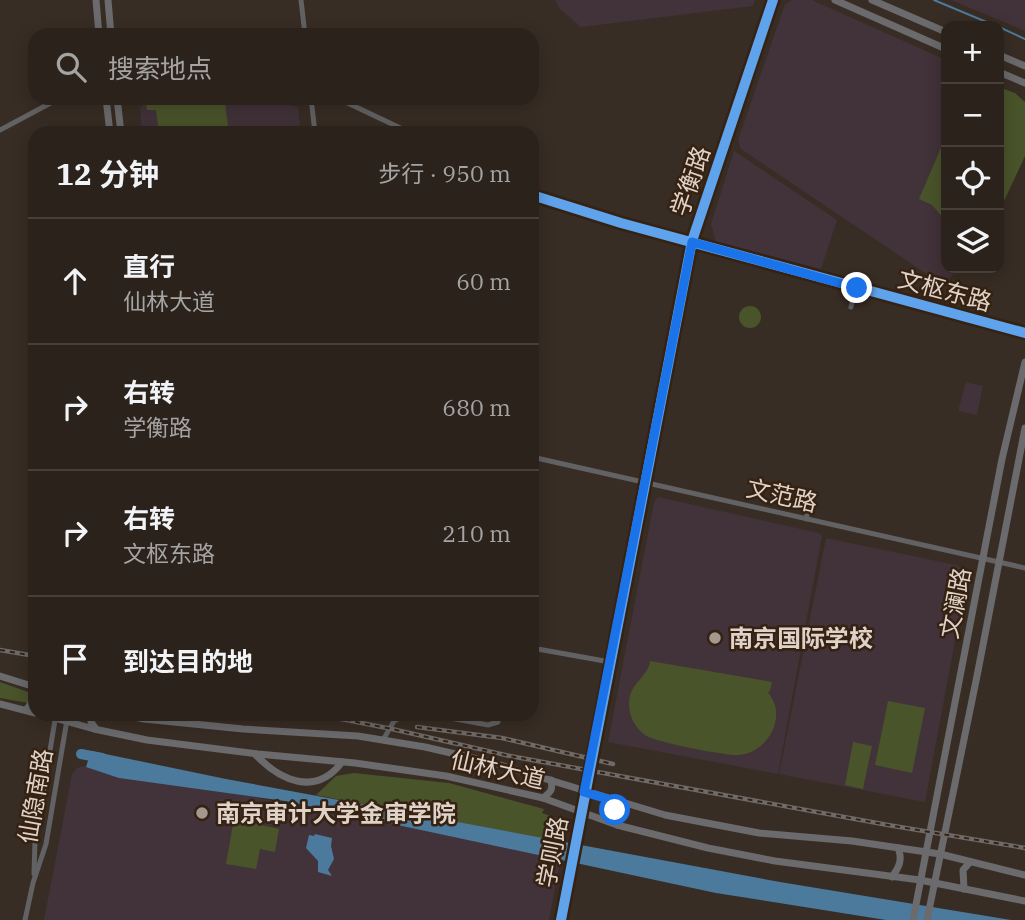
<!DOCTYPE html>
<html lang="zh">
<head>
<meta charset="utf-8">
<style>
  :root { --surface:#2a221b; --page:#322a24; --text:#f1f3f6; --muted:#a5a4a3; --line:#463f3a }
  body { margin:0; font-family:"IBM Plex Serif","Noto Sans SC",serif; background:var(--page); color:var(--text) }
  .controls { position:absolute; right:21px; top:21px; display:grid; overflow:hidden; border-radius:14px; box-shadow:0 4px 18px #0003 }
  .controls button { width:63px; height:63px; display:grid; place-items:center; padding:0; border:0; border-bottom:2px solid var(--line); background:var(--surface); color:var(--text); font:35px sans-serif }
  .stop { position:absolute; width:21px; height:21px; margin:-16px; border:5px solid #1a73e8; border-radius:50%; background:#fff }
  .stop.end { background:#1a73e8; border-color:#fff; box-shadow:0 2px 7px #0008 }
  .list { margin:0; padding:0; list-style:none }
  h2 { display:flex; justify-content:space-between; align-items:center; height:91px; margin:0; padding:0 28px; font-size:30px }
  h2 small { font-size:23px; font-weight:400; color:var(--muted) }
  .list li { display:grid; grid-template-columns:46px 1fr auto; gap:21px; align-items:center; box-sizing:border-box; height:126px; padding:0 28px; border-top:2px solid var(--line) }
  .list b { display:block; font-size:26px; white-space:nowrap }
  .list p { margin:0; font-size:23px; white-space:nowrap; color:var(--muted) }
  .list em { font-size:23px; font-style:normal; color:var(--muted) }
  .icon { flex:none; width:38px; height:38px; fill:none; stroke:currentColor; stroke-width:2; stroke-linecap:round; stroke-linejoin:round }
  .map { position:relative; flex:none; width:1025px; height:920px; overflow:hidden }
  .search { position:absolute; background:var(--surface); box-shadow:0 4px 18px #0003; left:28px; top:28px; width:511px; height:77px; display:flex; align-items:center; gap:18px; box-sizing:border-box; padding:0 24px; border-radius:21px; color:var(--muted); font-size:26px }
  .panel { position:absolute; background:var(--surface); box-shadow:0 4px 18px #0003; left:28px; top:126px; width:511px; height:595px; border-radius:21px }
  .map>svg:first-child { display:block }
</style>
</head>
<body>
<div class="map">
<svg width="1025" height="920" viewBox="0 0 1025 920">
  <rect width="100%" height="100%" fill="#382d24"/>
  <g fill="#423239">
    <path d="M555 0H755L753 6 581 27 560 9Z"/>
    <path d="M792 0H812L946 60V268H958L945 284 943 285 741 149 738 140 785 4Z"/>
    <path d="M951 0H1025V31Z"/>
    <path d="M153 98H258L298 107 301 133H142L140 109 146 100Z"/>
    <path d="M734 151 837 220 821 269 716 242 711 224Z"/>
    <path d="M966 382 983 386 977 415 958 411Z"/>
    <path d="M658 497 819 533 822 536 778 774 608 742 654 502Z"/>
    <path d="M826 538 956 565 963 569 967 577 925 802 779 774Z"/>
    <path d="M84 766 552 852 560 862 549 920H44L72 774 77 768Z"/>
  </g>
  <g fill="#4a542a">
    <path d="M999 87 1015 93 1025 102V156L999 212Z"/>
    <path d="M160 98H221L225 103 229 133H159L156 110H147L146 104 151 99Z"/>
    <path d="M946 136V221L932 205 919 199Z"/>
    <circle cx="750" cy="317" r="11"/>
    <path d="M650 661 772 682 770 691 768 692C771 697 776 704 776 711 778 732 760 754 739 755 726 756 654 742 645 735 638 730 632 721 630 713 624 683 648 680 650 661Z"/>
    <path d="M0 682 28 692 31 694 28 703 0 698Z"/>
    <path d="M888 701 925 708 912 773 875 765Z"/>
    <path d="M853 742 872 746 863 789 845 785Z"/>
    <path d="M354 773 449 783 544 809 542 813 559 819 565 825 562 843 316 795 336 776Z"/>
    <path d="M234 819 279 829 275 852 260 849 256 869 226 864Z"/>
  </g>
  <g fill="#4c7a9d">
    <path d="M91 751 226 779 780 882 1011 920H886L716 893 285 801 119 778 86 767Z"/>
    <path d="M315 834 332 838 331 846 334 859 328 870 332 876 318 872V861L306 848 309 835 314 836Z"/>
  </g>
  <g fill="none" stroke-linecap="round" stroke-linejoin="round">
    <g stroke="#4c7a9d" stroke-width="2">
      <path d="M934 0 996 26"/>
      <path d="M999 27 1025 39"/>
    </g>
    <path stroke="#4c7a9d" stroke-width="10" d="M81 754 102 758"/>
    <g stroke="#626264" stroke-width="5">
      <path d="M301 0 305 35"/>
      <path d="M311 98 315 133"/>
      <path d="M337 98 411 133"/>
      <path d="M0 130 60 98"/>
      <path d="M532 195 621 223 1025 333"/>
      <path d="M851 307 856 287"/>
      <path d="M532 457 1025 568"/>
      <path d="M806 519 810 503"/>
      <path d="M532 648 610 662"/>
      <path d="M429 714 488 725 498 722 499 714"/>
      <path d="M383 740 394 721 407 714"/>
      <path d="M34 874 35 841 56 714"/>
      <path d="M25 920 33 883 46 844 68 714"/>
      <path d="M561 920 692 241 773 0"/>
    </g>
    <g stroke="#6b6a6c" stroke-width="7">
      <path d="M96 0 99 35"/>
      <path d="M108 0 111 35"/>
      <path d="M835 0 946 49"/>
      <path d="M872 0 946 32"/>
      <path d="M999 55 1025 66"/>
      <path d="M999 72 1025 83"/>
      <path d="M106 98 110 133"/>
      <path d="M117 98 121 133"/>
      <path d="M0 676 35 687"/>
      <path d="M0 704 35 713"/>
      <path d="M26 710C33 702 34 697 32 686"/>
      <path d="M40 714 94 729 147 740 258 754 355 763 446 776 543 798 617 825 708 848 775 861 920 880 1025 901"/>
      <path d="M93 714 91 722 96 729"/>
      <path d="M121 714 144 719 243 729 358 736 425 747 490 762 665 815 759 833 852 841 940 854 1025 875"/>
      <path d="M255 754C280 781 316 797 342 762"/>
      <path d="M543 798C551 792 553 790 551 780"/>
      <path d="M617 825C613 815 614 811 621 803"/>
      <path d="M892 877C899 867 903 860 898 848"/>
      <path d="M964 889 963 870 970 862"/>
      <path d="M913 920 1002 459 1025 362"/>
      <path d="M927 920 977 676 1025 428"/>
    </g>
    <g stroke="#6d6a69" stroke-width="4.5">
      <g id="rail">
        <path d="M0 650 35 656"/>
        <path d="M316 714 392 729 510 756 888 825 1025 848"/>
        <path d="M417 727 502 738 613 764"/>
      </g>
    </g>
    <use href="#rail" stroke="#352212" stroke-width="2" stroke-dasharray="5" stroke-linecap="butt"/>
    <g stroke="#352212" stroke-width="15">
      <g id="cycleway">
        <path d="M532 195 621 223 1025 333"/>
        <path d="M561 920 692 241 773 0"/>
      </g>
    </g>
    <use href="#cycleway" stroke="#60a3ed" stroke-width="10"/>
  </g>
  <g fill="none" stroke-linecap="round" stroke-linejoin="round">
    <path stroke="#1a73e8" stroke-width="9" d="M615 810 621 803 584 792 692 242 857 288"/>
  </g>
  <g fill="#a5988f" stroke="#352212" stroke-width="2.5">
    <circle cx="715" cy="638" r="7"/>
    <circle cx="202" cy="813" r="7"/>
  </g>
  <g text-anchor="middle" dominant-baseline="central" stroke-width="5" stroke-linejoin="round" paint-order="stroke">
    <g font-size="24" fill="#dfd2c8" stroke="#352212">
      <text transform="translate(690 181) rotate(-71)">学衡路</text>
      <text transform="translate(945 290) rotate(15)">文枢东路</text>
      <text transform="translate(782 495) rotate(13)">文范路</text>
      <text transform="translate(955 603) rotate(-79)">文澜路</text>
      <text transform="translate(498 769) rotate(13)">仙林大道</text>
      <text transform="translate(35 796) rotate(-80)">仙隐南路</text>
      <text transform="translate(552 852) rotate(-79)">学则路</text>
    </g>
    <g font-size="24" font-weight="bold" fill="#dfd2c8" stroke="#352212" text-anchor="start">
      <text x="729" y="638">南京国际学校</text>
      <text x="216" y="813">南京审计大学金审学院</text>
    </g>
  </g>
</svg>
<div class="controls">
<button>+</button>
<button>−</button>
<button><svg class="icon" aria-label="locate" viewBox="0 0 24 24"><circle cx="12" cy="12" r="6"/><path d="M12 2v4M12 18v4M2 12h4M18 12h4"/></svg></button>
<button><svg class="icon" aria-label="layers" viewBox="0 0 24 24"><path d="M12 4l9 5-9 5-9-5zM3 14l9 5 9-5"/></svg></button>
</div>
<div class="stop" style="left:615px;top:810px"></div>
<div class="stop end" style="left:857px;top:288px"></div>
<div class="search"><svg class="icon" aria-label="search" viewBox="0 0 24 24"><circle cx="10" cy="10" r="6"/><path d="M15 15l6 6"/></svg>搜索地点</div>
<section class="panel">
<h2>12 分钟<small>步行 · 950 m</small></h2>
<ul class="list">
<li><svg class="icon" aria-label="ahead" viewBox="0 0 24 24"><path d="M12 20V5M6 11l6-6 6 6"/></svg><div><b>直行</b><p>仙林大道</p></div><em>60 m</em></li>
<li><svg class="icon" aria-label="right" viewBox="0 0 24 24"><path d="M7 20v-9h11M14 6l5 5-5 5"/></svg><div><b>右转</b><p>学衡路</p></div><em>680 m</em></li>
<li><svg class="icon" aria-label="right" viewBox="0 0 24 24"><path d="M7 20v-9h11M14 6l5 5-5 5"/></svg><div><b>右转</b><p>文枢东路</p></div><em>210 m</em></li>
<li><svg class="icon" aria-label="arrive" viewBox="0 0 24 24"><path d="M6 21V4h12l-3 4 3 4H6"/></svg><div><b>到达目的地</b></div></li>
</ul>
</section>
</div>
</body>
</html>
